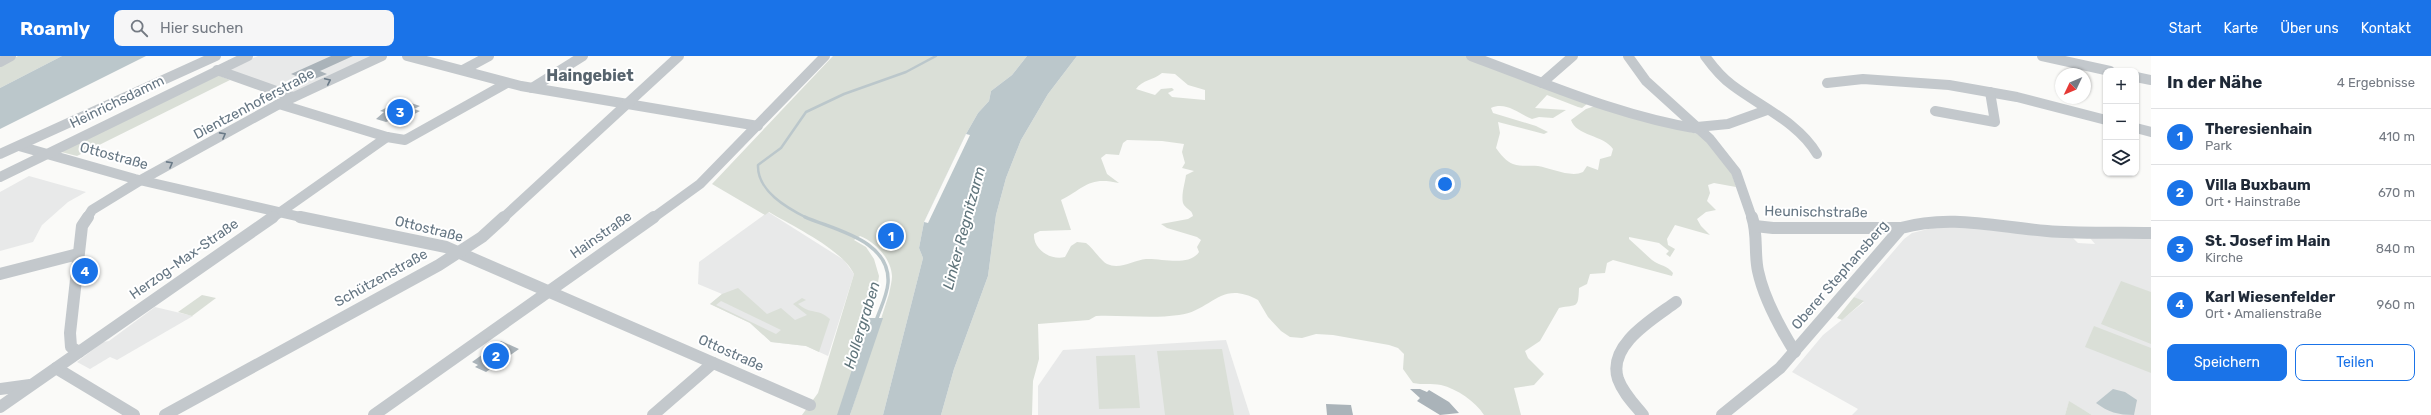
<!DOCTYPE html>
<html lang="de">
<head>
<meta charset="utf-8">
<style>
  :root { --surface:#fff; --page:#f6f6f7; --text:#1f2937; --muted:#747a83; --line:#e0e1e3; --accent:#1a73e8 }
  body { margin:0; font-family:Rubik,sans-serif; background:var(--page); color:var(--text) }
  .controls { position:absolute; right:12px; top:12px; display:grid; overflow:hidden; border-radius:8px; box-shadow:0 1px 3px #0004 }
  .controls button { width:36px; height:36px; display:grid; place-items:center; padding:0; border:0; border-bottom:1px solid var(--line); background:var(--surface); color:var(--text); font:20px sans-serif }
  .compass { position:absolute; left:2055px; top:12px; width:36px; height:36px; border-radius:50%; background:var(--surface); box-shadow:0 1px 3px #0004; rotate:226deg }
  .you { position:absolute; left:1445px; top:128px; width:14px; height:14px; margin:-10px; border:3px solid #fff; border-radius:50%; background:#1a73e8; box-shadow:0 0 0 6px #1a73e833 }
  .badge { display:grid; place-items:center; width:26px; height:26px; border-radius:50%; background:var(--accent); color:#fff; font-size:13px; font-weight:700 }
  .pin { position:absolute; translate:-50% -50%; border:2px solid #fff; box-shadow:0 1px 4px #0006 }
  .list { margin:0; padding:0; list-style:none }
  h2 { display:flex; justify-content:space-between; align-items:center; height:52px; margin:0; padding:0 16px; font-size:17px }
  h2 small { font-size:13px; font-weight:400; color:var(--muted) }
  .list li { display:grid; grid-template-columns:26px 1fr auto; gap:12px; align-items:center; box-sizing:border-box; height:56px; padding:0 16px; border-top:1px solid var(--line) }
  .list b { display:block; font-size:15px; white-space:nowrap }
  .list p { margin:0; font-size:13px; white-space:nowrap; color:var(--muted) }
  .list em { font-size:13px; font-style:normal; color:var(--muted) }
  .actions { display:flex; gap:8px; padding:12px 16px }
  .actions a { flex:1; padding:9px 0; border:1px solid var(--accent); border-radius:8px; text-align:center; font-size:14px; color:var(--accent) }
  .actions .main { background:var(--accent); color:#fff }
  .icon { flex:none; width:22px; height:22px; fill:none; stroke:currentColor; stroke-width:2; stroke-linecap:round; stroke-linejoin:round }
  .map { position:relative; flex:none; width:2151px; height:359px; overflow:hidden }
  header { display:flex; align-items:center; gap:24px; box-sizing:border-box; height:56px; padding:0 20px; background:var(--accent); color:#fff }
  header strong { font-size:19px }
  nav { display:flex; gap:22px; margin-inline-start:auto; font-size:14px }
  .search { width:280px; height:36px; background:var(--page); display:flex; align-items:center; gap:10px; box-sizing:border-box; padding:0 14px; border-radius:8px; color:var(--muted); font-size:15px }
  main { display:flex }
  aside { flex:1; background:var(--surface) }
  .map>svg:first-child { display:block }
</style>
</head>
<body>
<header>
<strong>Roamly</strong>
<div class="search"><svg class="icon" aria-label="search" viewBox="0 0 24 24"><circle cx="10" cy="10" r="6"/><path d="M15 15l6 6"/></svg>Hier suchen</div>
<nav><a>Start</a><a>Karte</a><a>Über uns</a><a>Kontakt</a></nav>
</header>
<main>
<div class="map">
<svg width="2151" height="359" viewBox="0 0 2151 359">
  <rect width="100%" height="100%" fill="#fafaf8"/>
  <g fill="#e8e9e9">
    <path d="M258 0H374L294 37 227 13Z"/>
    <path d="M29 120 86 136 68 146 42 169 33 186 0 195V136Z"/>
    <path d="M768 156 844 204 854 218 828 300 806 290 771 286 750 267 710 248 722 238 698 228 699 206Z"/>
    <path d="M1944 169 2072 181 2078 187 2095 188 2090 182 2151 183V359H2092L2069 346 2065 359H1852L1858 353 1792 316 1823 279 1864 246 1854 241 1904 183 1912 177Z"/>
    <path d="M155 251 193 260 117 304 110 301 90 313 77 306 103 286 109 285Z"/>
    <path d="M1226 284 1250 359H1038V330L1063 294Z"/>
  </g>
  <g fill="#dadfd7" fill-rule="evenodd">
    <path d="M18 0H62L0 32V10Z"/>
    <path d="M833 0H1027L1012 19 991 35 989 45 978 57 966 78 924 166 919 192 923 202 883 359H850L889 238C890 233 892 225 892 220 891 202 875 186 860 180L854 184 866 191 874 203 879 220 876 241 838 359H802L818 337 854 218C842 193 792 170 769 156L765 159 712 128Z"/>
    <path d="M1077 0H1469L1587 48 1582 52 1578 51 1547 39 1535 52 1566 54 1553 62 1539 61 1532 63C1519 58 1506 45 1491 52L1493 57 1536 70 1548 76 1544 78 1498 66 1500 77 1496 92C1500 98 1507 106 1513 108 1522 111 1529 109 1538 110 1551 112 1571 122 1583 116L1587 110 1598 114 1600 103 1611 100 1613 93C1604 79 1576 80 1571 64L1586 53 1595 50 1701 79 1731 115 1736 131 1714 127 1708 129 1710 137 1707 145 1716 154 1706 156 1697 163 1701 170 1710 179 1675 169 1667 183 1668 189 1675 193 1670 201 1666 198 1669 195 1659 187 1629 181V183C1637 190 1644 197 1652 204 1660 210 1667 209 1673 217L1672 220 1613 204 1607 207 1605 217 1590 218 1587 228 1579 232C1578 253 1578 248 1559 252L1540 285 1525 295 1528 302 1544 318 1534 329 1514 332 1521 359H1484C1475 345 1457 333 1441 329 1432 327 1422 329 1413 327L1403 313 1404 298 1398 292 1389 289 1333 279 1316 278 1302 282 1290 281 1281 275 1268 261 1258 244C1220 223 1212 255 1179 259 1151 263 1124 259 1096 260L1089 264 1038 268 1039 303 1033 325 1032 359H941L954 313 988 220 996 159 1006 122 1021 84 1048 38ZM1162 17 1175 18 1188 29 1205 34V44L1172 41 1168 37 1174 34 1172 32 1161 33 1155 39 1136 33C1142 24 1154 24 1162 17ZM1127 84 1162 85 1184 88 1182 96 1185 107 1182 112 1194 115 1186 119C1185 127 1181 139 1183 147 1185 153 1192 153 1193 160L1188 163 1161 168 1167 172 1197 181 1201 184 1197 191 1199 196C1189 211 1161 202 1146 203 1134 204 1120 214 1107 208 1101 205 1093 192 1086 187L1077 186 1071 190 1065 201C1052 205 1033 194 1034 178L1040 175 1071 174 1061 144C1085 132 1088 120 1119 127L1107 118 1101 102 1106 98 1119 99 1123 87Z"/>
    <path d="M215 18 230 24 77 100 57 95Z"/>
    <path d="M2121 225 2151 236V288L2101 268Z"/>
    <path d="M738 232 767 258 781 252 795 264 807 259 793 248 802 242 806 244 798 248C811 259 818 252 830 263L819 296 806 290 771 286 750 267 710 248 722 238ZM721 245 781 274 776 278 716 249Z"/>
    <path d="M202 239 216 242 192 260 178 256Z"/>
    <path d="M1854 241 1864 245 1842 264 1837 262Z"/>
    <path d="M2094 270 2151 292V317L2085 291Z"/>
    <path d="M1222 293 1234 359H1165L1157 295Z"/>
    <path d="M1135 299 1140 352 1099 353 1096 300Z"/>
    <path d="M2069 345 2092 359H2065Z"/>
  </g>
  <g fill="#bbc7cb">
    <path d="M62 0H146L0 73V32Z"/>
    <path d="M1027 0H1077L1048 38 1021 84 1006 122 996 159 988 220 954 313 941 359H883L923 202 919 192 924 166 966 78 978 57 989 45 991 35 1012 19Z"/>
    <path d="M869 262H883L850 359H837Z"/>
    <path d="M2113 333 2125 336 2137 344 2134 359C2118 359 2108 356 2096 347Z"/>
  </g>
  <path fill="#fafaf8" d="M966 78 970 79 928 167 924 166Z"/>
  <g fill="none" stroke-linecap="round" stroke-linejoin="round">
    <path stroke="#bbc7cb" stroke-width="2.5" d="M807 162C787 152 757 135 758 109L781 92 806 56 844 38 906 16 936 0"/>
    <path stroke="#bbc7cb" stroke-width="3.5" d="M805 161C834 174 891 184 888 227 887 240 880 253 876 265"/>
  </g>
  <g fill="#aab3b9">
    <path d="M331 0H353L320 15 327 18 309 25 291 18Z"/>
    <path d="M405 45 420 50 414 53 420 55 405 63 399 61 386 66 376 63 384 56 380 55 395 47 399 48Z"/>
    <path d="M501 285 519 293 486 316 475 311 478 309 472 306Z"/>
    <path d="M1410 333H1420L1427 336 1429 334 1449 346 1459 357 1440 359 1417 345 1420 342Z"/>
    <path d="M1326 348 1351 349 1353 359H1327Z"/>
  </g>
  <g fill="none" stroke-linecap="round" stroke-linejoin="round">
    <g stroke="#c3c8cc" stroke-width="10">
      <path d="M407 0 521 30 758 70"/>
      <path d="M1471 0C1547 28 1619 60 1699 73"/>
      <path d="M1628 0 1646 25 1710 83 1736 116 1752 162"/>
      <path d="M1705 0C1713 11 1721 21 1732 29 1761 51 1798 66 1817 98"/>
      <path d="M2042 0 2110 15"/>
      <path d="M0 6 11 0"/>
      <path d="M217 14 293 41"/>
      <path d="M463 14 489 0"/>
      <path d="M2136 21 2151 24"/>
      <path d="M1542 27 1573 0"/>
      <path d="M1827 27 1863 23 1949 29 2017 41 2106 64"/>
      <path d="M532 32 583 0"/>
      <path d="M279 48 387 81 405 84 507 27"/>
      <path d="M1935 55 1995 66 1990 36"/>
      <path d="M1697 71 1728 68 1767 54"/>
      <path d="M2136 72 2151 76"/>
      <path d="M19 90 135 123 305 162"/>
      <path d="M0 98 216 0"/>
      <path d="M0 121 248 0"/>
      <path d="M87 162 92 154 141 124 279 48 382 0"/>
      <path d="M272 162 387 81"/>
      <path d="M503 162 679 0"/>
      <path d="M653 162 700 128 825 0"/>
    </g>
    <g stroke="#c3c8cc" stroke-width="12">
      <path d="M300 161 446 191 810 349"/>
      <path d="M1752 161C1758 178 1754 197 1758 215 1764 243 1780 272 1795 296"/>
      <path d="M1755 170 1773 172H1901"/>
      <path d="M0 218 78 198"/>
      <path d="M79 296 71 291 70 277 82 170 88 161"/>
      <path d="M56 312 134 359"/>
      <path d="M0 333 30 329"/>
      <path d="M0 351 273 161"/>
      <path d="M165 359 439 209 482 181 504 161"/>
      <path d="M374 359 654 161"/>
      <path d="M653 359 713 307"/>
      <path d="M1643 359C1634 348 1623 337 1618 323 1607 289 1653 263 1676 246"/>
      <path d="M1722 359 1780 312 1901 172C1950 158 1997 171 2047 175 2081 178 2116 176 2151 177"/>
    </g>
  </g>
  <defs><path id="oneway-chevron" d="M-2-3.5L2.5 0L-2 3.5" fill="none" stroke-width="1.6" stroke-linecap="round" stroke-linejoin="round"/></defs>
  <g stroke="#6a7a87">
    <use href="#oneway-chevron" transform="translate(328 25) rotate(-25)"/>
    <use href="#oneway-chevron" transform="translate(223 79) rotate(-29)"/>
    <use href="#oneway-chevron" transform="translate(170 108) rotate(-29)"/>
  </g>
  <g text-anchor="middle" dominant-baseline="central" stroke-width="4" stroke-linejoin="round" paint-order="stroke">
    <g font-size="14" fill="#657683" stroke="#fff">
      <text transform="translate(117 46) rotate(-26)">Heinrichsdamm</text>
      <text transform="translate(254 48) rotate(-28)">Dientzenhoferstraße</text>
      <text transform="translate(114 100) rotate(15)">Ottostraße</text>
      <text transform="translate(1816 156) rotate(1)">Heunischstraße</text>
      <text transform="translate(429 173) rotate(14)">Ottostraße</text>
      <text transform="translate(601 179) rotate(-35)">Hainstraße</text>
      <text transform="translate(184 203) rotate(-35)">Herzog-Max-Straße</text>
      <text transform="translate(1840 219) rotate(-49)">Oberer Stephansberg</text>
      <text transform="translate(381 222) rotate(-29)">Schützenstraße</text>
      <text transform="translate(731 297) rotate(24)">Ottostraße</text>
    </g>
    <g font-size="15" font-style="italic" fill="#60757c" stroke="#fff">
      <text transform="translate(964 172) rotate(-75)">Linker Regnitzarm</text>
      <text transform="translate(862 269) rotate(-73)">Hollergraben</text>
    </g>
    <g font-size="16" font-weight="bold" fill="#57646e" stroke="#fff">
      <text x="590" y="19">Haingebiet</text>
    </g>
  </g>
</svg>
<div class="controls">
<button>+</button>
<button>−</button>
<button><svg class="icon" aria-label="layers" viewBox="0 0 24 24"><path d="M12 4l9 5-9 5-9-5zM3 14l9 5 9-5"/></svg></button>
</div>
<svg class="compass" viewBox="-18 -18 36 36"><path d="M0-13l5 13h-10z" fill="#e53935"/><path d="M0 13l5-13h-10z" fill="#747a83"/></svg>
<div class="you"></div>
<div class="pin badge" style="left:891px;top:180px">1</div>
<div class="pin badge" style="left:496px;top:300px">2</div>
<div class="pin badge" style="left:400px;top:56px">3</div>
<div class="pin badge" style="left:85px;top:215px">4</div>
</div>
<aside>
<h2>In der Nähe<small>4 Ergebnisse</small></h2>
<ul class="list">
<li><span class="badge">1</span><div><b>Theresienhain</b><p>Park</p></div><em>410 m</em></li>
<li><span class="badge">2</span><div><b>Villa Buxbaum</b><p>Ort · Hainstraße</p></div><em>670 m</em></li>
<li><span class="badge">3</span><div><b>St. Josef im Hain</b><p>Kirche</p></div><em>840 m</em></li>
<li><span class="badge">4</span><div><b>Karl Wiesenfelder</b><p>Ort · Amalienstraße</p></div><em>960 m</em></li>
</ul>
<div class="actions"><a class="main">Speichern</a><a>Teilen</a></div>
</aside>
</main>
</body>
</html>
